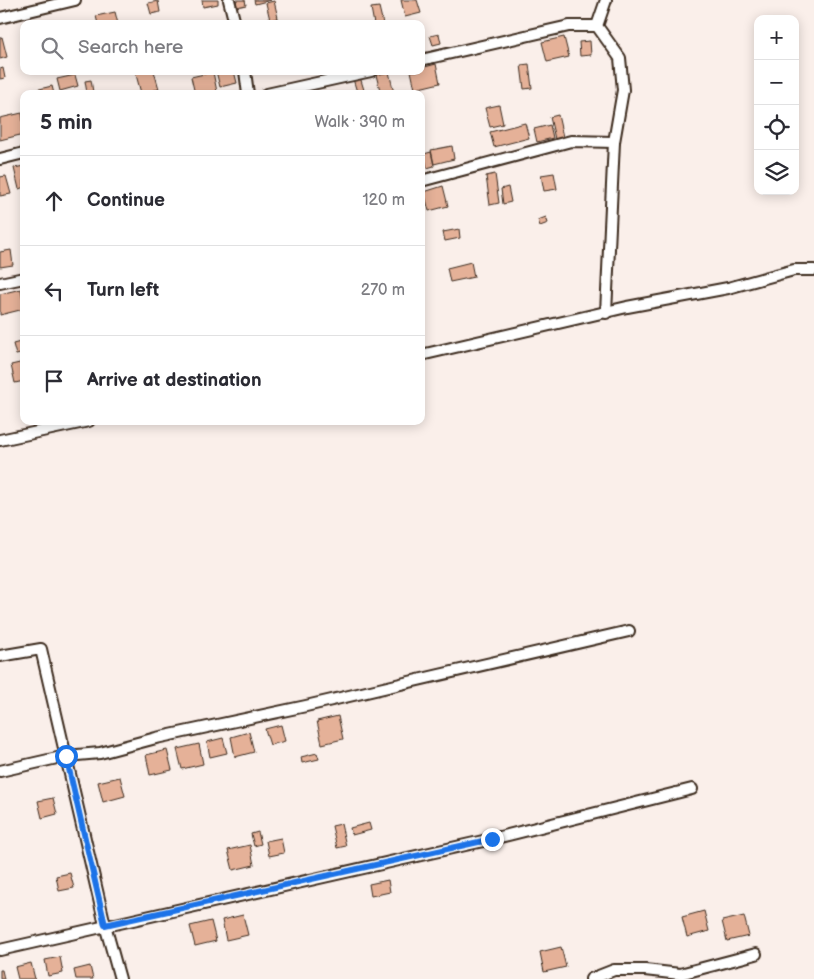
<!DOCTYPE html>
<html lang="en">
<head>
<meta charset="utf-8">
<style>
  :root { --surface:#fff; --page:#f2f2f3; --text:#2b2b33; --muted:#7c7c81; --line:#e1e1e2 }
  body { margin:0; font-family:"Balsamiq Sans",sans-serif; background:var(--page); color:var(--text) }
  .controls { position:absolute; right:15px; top:15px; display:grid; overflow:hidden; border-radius:10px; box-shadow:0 2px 12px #0003 }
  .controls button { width:45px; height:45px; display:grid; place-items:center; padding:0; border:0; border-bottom:1px solid var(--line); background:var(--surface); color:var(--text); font:25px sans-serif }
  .stop { position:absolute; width:15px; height:15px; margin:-11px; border:4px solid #1a73e8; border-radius:50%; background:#fff }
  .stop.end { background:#1a73e8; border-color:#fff; box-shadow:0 1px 5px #0008 }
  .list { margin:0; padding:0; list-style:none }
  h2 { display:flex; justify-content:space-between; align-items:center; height:65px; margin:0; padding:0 20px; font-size:21px }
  h2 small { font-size:16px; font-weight:400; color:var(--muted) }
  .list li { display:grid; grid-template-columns:32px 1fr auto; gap:15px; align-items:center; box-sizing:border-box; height:90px; padding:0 20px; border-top:1px solid var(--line) }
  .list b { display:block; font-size:19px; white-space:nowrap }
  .list em { font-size:16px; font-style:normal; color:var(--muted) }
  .icon { flex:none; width:28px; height:28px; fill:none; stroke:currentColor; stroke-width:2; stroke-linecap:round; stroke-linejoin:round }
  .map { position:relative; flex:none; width:814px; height:979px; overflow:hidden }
  .search { position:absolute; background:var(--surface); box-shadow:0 2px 12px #0003; left:20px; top:20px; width:405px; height:55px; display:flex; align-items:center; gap:12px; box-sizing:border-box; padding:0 18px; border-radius:10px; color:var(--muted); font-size:19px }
  .panel { position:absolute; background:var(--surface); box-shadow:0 2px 12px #0003; left:20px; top:90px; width:405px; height:335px; border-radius:10px }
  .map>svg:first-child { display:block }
</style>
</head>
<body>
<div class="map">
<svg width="814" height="979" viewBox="0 0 814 979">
  <rect width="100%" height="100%" fill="#faefea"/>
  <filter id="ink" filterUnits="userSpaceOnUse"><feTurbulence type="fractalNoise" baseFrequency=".02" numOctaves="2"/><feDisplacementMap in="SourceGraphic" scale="10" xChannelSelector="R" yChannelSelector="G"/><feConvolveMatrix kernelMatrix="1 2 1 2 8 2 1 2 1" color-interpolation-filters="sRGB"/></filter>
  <g filter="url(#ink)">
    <g fill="#e5b198" stroke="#3b2a1e">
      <path d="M202 0H218V4L203 7Z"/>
      <path d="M236 0H245L246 5 237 7Z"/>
      <path d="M254 0H271L255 4Z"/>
      <path d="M401 0H417L421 13 405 17Z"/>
      <path d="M158 1 160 12 151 14 148 3Z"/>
      <path d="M274 1 278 18 270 20 266 3Z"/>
      <path d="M379 7 383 24H374L371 8Z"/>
      <path d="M115 12 118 24H98L96 16Z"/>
      <path d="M439 34 441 43 433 45 430 36Z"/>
      <path d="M2 37 7 57 0 59V38Z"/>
      <path d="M564 37 569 57 547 62 542 42Z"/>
      <path d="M590 41 591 55 580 56 579 42Z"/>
      <path d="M436 64 440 83 415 89 411 71H421V68Z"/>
      <path d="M529 64 532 88 524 89 521 65Z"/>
      <path d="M3 68 5 78 0 79V69Z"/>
      <path d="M135 71H154L159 89 141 93Z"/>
      <path d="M216 71H234L237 83 220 87Z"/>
      <path d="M213 72 217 92 195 94 191 77Z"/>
      <path d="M389 72 394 93 381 94 376 75Z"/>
      <path d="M75 75 78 86 60 91 57 79Z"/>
      <path d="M360 77 364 90 357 92 353 79Z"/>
      <path d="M91 80 93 92 87 93 85 81Z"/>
      <path d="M52 86 54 94H31V91Z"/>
      <path d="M499 105 503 124 490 127 485 108Z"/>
      <path d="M22 113 24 134 0 140V118Z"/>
      <path d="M558 115 563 137 555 139 550 117Z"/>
      <path d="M525 123 529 138 494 147 490 132Z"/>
      <path d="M550 125 553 138 537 142 534 129Z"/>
      <path d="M452 146 454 159 434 164 431 150Z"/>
      <path d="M431 152 434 166 427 168 424 154Z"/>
      <path d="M24 166V187L19 189 14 168Z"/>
      <path d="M554 173 557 189 544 191 541 175Z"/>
      <path d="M495 174 499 203 490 205 486 176Z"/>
      <path d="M6 176 11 194 0 196V177Z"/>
      <path d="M443 186 448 206 429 211 424 192Z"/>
      <path d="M508 187 511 202 503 204 501 189Z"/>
      <path d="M546 217 548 223 540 226 538 220Z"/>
      <path d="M459 229 460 238 445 241 443 232Z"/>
      <path d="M11 250 13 265 0 267V252Z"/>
      <path d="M471 262 474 277 450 282 447 268Z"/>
      <path d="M21 289 24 309 0 315V294Z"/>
      <path d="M24 341V353L16 355 13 344Z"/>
      <path d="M24 362V381L15 383 11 365Z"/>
      <path d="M338 716 343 739 322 744 317 721Z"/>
      <path d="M281 725 285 741 270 745 265 729Z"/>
      <path d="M249 732 254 752 235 757 231 737Z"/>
      <path d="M223 738 227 753 210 757 207 742Z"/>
      <path d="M199 744 203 764 182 769 177 749Z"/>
      <path d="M167 750 172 770 150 775 146 755Z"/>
      <path d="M317 753 319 759 302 763 301 757Z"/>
      <path d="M120 777 125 796 103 802 98 782Z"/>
      <path d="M53 798 57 814 42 818 38 801Z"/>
      <path d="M369 823 371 830 352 835 350 828Z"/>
      <path d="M341 824 346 846 337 848 332 826Z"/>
      <path d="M258 832 261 844 254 846 251 834Z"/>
      <path d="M281 838 284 853 269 856 266 841Z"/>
      <path d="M250 845 254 865 233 870 228 850Z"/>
      <path d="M70 873 74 888 59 891 56 876Z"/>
      <path d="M388 880 390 892 371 896 369 884Z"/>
      <path d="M704 911 709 931 687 937 682 917Z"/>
      <path d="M243 915 248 935 226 940 222 920Z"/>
      <path d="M744 916 749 936 727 941 722 921Z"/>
      <path d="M211 921 216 941 195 946 190 926Z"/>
      <path d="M561 947 566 967 544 972 540 952Z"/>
      <path d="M60 957 63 973 48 976 45 960Z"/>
      <path d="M31 963 35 979H18L15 967Z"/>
      <path d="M90 966 93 979H76L74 970Z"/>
      <path d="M0 970H2L4 979H0Z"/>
    </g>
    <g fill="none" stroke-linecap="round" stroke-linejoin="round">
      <g stroke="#3b2a1e" stroke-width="14">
        <g id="street">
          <path d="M229 0 235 24"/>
          <path d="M0 18 75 0"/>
          <path d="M421 60 569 26H597"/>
          <path d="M245 71 248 94"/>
          <path d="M267 94 371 71"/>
          <path d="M0 159 24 153"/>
          <path d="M421 181 571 141 614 142"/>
          <path d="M0 283 24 278"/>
          <path d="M606 313 614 142 623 90 620 58 597 26 606 0"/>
          <path d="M421 355 627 307 728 288 794 270H814"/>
          <path d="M0 440 89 421"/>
          <path d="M0 656 41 649 105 925 120 979"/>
          <path d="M0 771 66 756 100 753 156 738 306 706 629 631"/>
          <path d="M0 950 492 839 692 789"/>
          <path d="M591 979 614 970H645L680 974 756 954"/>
        </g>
      </g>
      <use href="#street" stroke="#fff" stroke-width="10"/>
    </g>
  </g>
  <g fill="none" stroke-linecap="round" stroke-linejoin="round" filter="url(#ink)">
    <path stroke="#1a73e8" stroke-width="6" d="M66 756 105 925 492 839"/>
  </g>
</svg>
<div class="controls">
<button>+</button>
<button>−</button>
<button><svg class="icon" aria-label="locate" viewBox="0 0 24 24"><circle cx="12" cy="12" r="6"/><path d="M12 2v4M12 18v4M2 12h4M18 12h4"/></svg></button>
<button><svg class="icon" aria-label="layers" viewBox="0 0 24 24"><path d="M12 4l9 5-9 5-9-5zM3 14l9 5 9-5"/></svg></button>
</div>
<div class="stop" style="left:66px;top:756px"></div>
<div class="stop end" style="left:492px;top:839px"></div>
<div class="search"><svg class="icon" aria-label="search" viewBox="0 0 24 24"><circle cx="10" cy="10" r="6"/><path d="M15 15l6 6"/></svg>Search here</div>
<section class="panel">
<h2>5 min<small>Walk · 390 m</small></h2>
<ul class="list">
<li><svg class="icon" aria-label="ahead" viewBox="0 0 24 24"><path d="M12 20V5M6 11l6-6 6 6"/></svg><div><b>Continue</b></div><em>120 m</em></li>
<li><svg class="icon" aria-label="left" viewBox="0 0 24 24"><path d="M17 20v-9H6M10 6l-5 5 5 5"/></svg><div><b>Turn left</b></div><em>270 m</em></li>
<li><svg class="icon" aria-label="arrive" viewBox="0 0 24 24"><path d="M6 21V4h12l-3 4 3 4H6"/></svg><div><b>Arrive at destination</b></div></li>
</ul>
</section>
</div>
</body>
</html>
